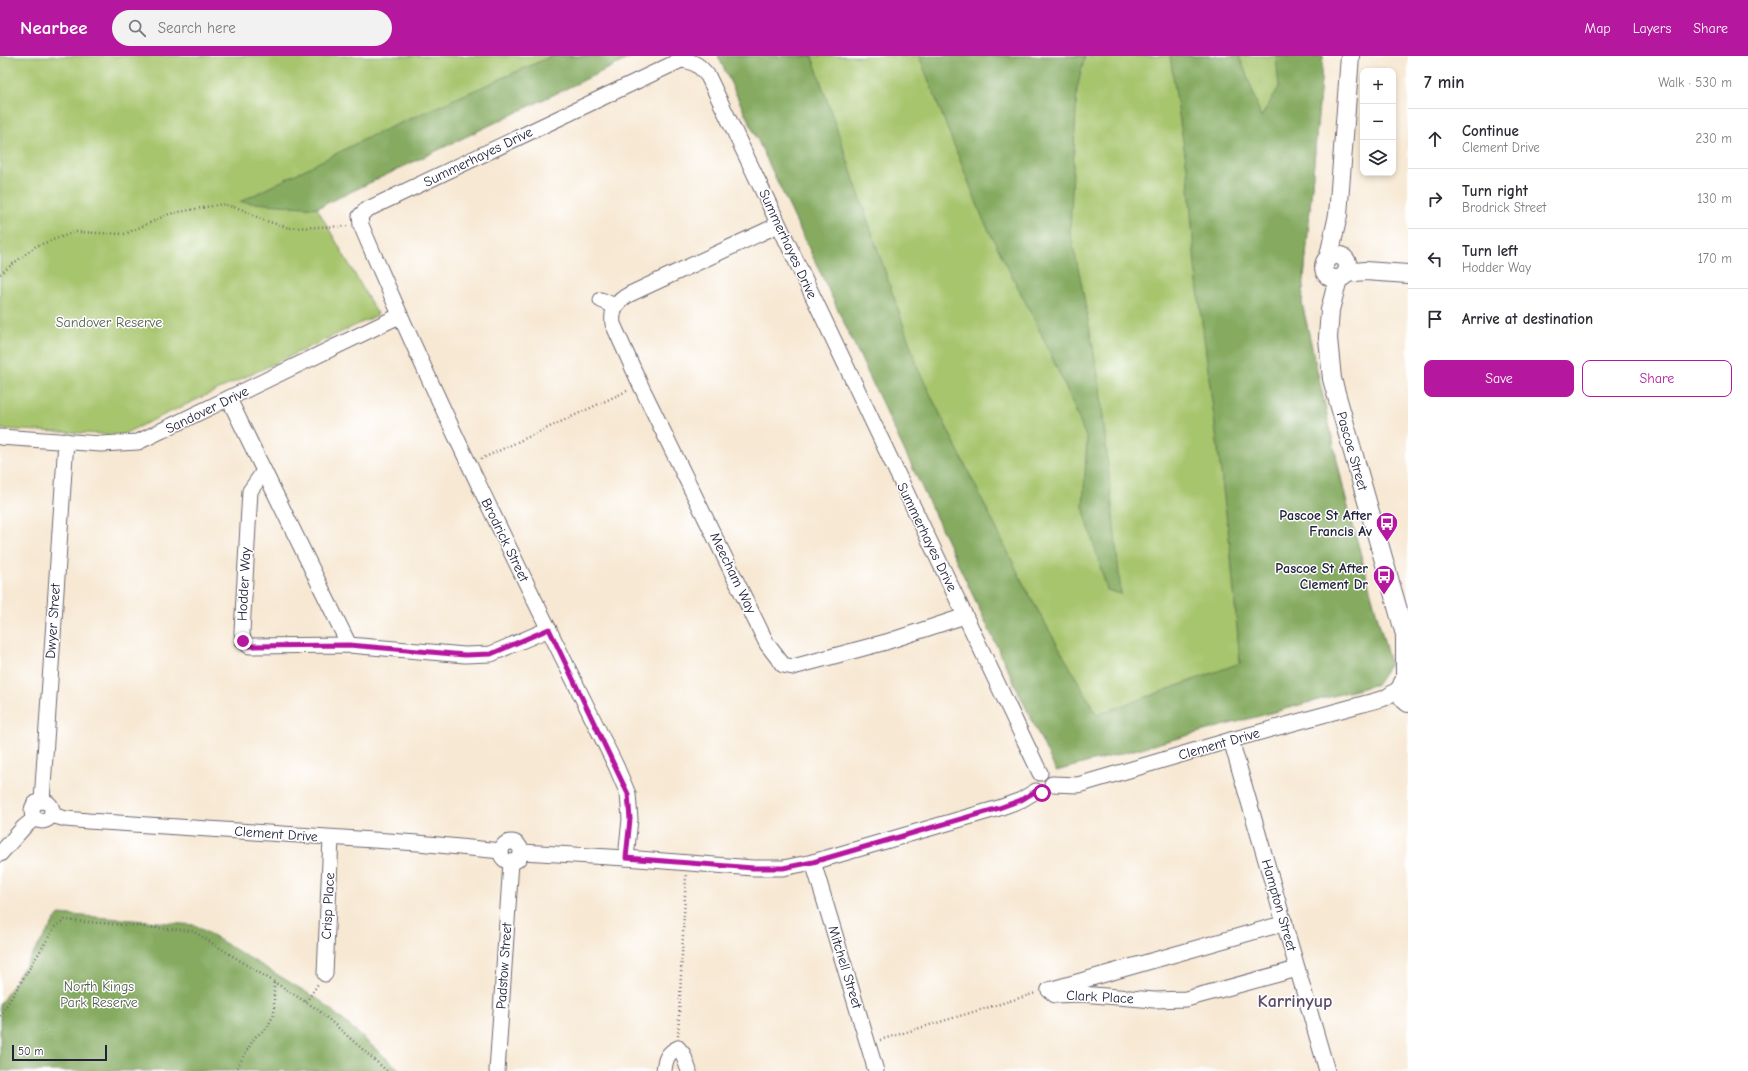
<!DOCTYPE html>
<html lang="en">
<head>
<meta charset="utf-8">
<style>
  :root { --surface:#fff; --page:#f2f2f3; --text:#2b2b33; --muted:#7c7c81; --line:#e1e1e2; --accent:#b5179e }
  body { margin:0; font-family:"Comic Neue",sans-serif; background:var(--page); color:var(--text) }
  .controls { position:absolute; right:12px; top:12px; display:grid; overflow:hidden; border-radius:8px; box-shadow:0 2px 6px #0003 }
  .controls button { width:36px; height:36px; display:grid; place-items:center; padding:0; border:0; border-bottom:1px solid var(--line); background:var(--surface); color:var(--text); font:20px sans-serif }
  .scale { position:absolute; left:12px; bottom:10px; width:95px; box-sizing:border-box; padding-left:4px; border:2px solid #22223b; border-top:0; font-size:11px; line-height:14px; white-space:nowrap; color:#22223b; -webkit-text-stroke:3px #fff; paint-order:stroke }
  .stop { position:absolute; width:12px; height:12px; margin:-9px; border:3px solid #b5179e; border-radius:50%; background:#fff }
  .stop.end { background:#b5179e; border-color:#fff; box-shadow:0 1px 4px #0008 }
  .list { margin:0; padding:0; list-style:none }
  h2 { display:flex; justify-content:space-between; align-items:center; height:52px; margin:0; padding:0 16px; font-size:17px }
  h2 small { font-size:13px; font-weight:400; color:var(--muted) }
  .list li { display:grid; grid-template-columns:26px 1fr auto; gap:12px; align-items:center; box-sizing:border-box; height:60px; padding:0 16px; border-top:1px solid var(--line) }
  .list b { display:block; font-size:15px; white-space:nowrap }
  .list p { margin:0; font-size:13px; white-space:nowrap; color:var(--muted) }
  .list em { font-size:13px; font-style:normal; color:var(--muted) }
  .actions { display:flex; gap:8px; padding:12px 16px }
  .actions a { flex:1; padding:9px 0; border:1px solid var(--accent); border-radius:8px; text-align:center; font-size:14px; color:var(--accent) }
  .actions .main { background:var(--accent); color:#fff }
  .icon { flex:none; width:22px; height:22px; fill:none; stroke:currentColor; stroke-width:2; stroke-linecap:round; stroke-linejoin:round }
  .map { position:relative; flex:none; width:1408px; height:1015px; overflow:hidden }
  header { display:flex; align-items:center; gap:24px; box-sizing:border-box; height:56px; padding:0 20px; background:var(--accent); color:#fff }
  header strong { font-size:19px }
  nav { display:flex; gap:22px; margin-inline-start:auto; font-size:14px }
  .search { width:280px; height:36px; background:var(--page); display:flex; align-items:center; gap:10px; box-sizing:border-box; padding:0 14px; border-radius:22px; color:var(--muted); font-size:15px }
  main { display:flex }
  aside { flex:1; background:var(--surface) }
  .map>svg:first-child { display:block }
</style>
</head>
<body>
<header>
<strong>Nearbee</strong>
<div class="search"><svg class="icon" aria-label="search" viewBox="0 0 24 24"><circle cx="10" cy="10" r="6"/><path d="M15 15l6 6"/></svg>Search here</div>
<nav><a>Map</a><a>Layers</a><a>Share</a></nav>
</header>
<main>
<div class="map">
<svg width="1408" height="1015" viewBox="0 0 1408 1015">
  <rect width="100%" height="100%" fill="#fff"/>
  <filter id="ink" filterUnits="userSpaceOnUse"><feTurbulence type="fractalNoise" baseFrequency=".025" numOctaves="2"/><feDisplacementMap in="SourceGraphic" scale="8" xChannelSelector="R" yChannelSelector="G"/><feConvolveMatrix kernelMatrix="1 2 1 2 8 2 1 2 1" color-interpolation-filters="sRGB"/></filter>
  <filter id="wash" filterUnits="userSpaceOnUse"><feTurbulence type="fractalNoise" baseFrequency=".012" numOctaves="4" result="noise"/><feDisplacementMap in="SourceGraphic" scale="16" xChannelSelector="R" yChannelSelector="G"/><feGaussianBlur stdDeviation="0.9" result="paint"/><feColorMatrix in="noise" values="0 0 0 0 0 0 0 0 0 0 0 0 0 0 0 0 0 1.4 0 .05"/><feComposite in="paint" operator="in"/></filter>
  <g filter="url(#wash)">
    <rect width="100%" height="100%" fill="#f7e8d3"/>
    <g fill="#a7c56d" stroke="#647454">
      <path d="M0 0H634L317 152 378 259 121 379 0 373Z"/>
      <path d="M718 0H1323L1302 247 1345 440 1390 608 1377 628 1056 715Z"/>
    </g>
    <g fill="#85aa60" stroke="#54664e">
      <path d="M552 0H634L317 152 240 146 371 80Z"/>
      <path d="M718 0H812L919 315 1027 535 1097 659 1240 607 1230 490 1195 210 1188 118 1170 0H1239L1249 25 1261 61 1279 31 1276 0H1323L1302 247 1345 440 1390 608 1377 628 1056 715Z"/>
      <path d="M919 0H1085L1077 33 1070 176 1081 225 1100 330 1121 538 1107 534 1083 451 1087 384 1071 343 1036 267 983 163Z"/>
      <path d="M59 858 195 869 321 945 401 1015H0V948Z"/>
    </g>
  </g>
  <g filter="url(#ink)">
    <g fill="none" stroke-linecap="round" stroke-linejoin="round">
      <g stroke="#6d6770" stroke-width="17">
        <g id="minor">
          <path d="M778 169 630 238C617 245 611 253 613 268L640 328 767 588 783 609 793 611 886 586 965 560"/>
          <path d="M601 244 615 250"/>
          <path d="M229 343 349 589"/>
          <path d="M0 381 101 388 138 386 399 260"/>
          <path d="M264 415 250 435 242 576 243 585 249 590 349 589 465 599 491 598 549 573"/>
          <path d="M1231 684 1327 1015"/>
          <path d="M1052 728 1078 729 1231 684 1385 642 1401 631"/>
          <path d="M42 745 66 385"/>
          <circle cx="42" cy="755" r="10"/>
          <path d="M51 759 66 763 88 765 418 787 501 795"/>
          <circle cx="511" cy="796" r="10"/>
          <path d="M522 796 626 802 753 812H783L813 806 999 752 1021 744 1036 735"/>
          <path d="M0 798 24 771 35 762"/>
          <path d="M626 802 630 763 628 738 616 710C528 531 439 353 361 169L360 160 366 154 681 4C694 5 700 10 708 20L1040 717"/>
          <path d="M813 806 876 1015"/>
          <path d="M325 918 331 782"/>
          <path d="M1049 934 1055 939 1081 938 1154 944 1186 943 1297 913"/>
          <path d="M1049 934 1285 867"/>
          <path d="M497 1015 511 806"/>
          <path d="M664 1015C665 1004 667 997 678 992L683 998 689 1015"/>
        </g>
      </g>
      <g stroke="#6d6770" stroke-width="20">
        <g id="tertiary">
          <circle cx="1336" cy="211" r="12"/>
          <path d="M1329 200 1338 159 1350 0"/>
          <path d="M1346 217 1365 215 1408 218"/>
          <path d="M1338 223 1330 254 1328 282 1332 323 1408 589"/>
          <path d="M1405 580V623"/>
          <path d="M1408 621C1399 628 1398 640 1408 647"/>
        </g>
      </g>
      <g stroke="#6d6770" stroke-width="2.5" stroke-dasharray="1 3" stroke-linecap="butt">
        <path d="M0 218 36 190 75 176 125 178 169 158 222 148 241 153 263 164 289 172 349 170"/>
        <path d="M481 403 629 334"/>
        <path d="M306 946 318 928"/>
        <path d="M0 960 55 871 65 864 193 875 317 953 387 1015"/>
        <path d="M678 980 686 819"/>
        <path d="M880 984 1036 937"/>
        <path d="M235 1015 255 981 267 972 274 958V926"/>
      </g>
      <use href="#minor" stroke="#fff" stroke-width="15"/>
      <use href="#tertiary" stroke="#fff" stroke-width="18"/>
    </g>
  </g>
  <g fill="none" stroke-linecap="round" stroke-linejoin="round" filter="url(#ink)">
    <path stroke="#b5179e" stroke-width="5" d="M243 585 249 590 349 589 465 599 491 598 549 573 628 738 630 763 626 802 753 812H783L813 806 999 752 1021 744 1036 735 1042 737"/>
  </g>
  <defs>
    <g id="bus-pin" transform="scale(1.15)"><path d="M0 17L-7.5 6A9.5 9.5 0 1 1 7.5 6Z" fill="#b5179e" stroke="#fff"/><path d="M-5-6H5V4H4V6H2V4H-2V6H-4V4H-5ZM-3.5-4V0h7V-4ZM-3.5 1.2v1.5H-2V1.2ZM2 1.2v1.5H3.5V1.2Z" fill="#fff"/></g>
  </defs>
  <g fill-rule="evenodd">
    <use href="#bus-pin" x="1387" y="467"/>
    <use href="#bus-pin" x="1384" y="520"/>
  </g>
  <g text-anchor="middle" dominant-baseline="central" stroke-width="3" stroke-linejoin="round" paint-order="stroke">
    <g font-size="14" fill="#22223b" stroke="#fff">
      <text transform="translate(478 101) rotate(-26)">Summerhayes Drive</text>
      <text transform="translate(788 188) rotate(65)">Summerhayes Drive</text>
      <text transform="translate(207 354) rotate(-26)">Sandover Drive</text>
      <text transform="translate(1352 395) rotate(74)">Pascoe Street</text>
      <text transform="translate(927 481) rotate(64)">Summerhayes Drive</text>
      <text transform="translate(505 484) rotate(64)">Brodrick Street</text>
      <text transform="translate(733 517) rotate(64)">Meecham Way</text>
      <text transform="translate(244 528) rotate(-87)">Hodder Way</text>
      <text transform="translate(53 565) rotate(-86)">Dwyer Street</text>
      <text transform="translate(1219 688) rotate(-16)">Clement Drive</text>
      <text transform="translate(276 778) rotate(4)">Clement Drive</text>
      <text transform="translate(1279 849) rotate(74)">Hampton Street</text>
      <text transform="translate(328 850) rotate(-87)">Crisp Place</text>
      <text transform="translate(504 910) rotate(-86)">Padstow Street</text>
      <text transform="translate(845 911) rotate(73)">Mitchell Street</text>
      <text transform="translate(1100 941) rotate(3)">Clark Place</text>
    </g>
    <g font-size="14" fill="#515b4c" stroke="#fff">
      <text x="109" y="266">Sandover Reserve</text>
      <text x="99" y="930">North Kings<tspan x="99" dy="16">Park Reserve</tspan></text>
    </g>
    <g font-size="14" font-weight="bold" fill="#22223b" stroke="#fff" text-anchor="end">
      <text x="1372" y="459">Pascoe St After<tspan x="1372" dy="16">Francis Av</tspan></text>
      <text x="1368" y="512">Pascoe St After<tspan x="1368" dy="16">Clement Dr</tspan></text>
    </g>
    <g font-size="18" font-weight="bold" fill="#5e4e6b" stroke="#fff">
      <text x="1295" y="945">Karrinyup</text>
    </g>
  </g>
</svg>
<div class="controls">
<button>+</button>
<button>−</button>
<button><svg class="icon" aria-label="layers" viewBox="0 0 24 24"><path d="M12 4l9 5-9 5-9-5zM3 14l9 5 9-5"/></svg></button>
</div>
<div class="scale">50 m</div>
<div class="stop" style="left:1042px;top:737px"></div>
<div class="stop end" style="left:243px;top:585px"></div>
</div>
<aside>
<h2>7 min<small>Walk · 530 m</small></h2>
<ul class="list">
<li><svg class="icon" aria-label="ahead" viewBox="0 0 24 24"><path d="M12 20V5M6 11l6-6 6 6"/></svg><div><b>Continue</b><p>Clement Drive</p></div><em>230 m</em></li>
<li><svg class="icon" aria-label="right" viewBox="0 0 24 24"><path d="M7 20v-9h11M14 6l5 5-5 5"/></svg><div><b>Turn right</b><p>Brodrick Street</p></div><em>130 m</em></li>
<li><svg class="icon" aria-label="left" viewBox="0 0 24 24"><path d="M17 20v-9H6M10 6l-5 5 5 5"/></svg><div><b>Turn left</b><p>Hodder Way</p></div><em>170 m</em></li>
<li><svg class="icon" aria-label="arrive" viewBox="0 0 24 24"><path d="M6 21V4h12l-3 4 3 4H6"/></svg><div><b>Arrive at destination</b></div></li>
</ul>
<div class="actions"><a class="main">Save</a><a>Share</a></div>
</aside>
</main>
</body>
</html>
